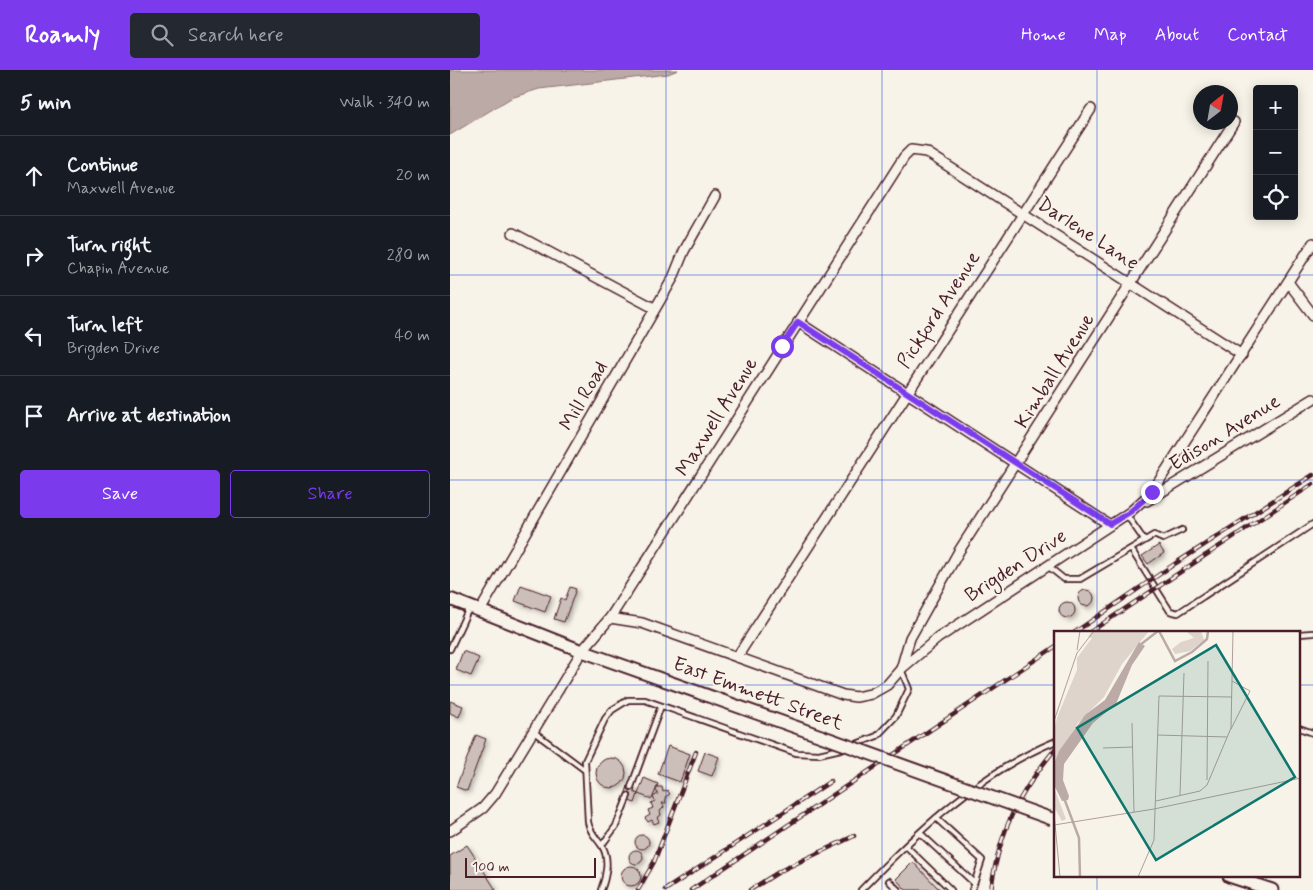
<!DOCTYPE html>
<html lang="en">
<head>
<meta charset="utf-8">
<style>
  :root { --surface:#171b24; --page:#242831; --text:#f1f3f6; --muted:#9ea1a6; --line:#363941; --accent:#7c3aed }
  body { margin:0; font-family:Mynerve,sans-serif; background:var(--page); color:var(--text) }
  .controls { position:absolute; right:15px; top:15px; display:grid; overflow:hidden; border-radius:5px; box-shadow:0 2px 12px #0003 }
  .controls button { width:45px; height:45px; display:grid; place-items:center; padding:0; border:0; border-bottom:1px solid var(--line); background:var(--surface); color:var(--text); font:25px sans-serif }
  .compass { position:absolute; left:743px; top:15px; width:45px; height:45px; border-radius:50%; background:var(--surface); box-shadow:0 2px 12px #0003; rotate:31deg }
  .scale { position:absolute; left:15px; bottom:12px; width:131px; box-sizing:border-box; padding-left:5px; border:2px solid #4a1f2b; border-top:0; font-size:14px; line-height:18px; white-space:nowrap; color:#4a1f2b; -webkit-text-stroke:4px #f7f3e8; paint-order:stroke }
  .stop { position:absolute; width:15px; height:15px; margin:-11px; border:4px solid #7c3aed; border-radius:50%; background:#fff }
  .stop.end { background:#7c3aed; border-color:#fff; box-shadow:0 1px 5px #0008 }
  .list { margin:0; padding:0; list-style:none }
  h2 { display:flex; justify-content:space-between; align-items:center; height:65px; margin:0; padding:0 20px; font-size:21px }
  h2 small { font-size:16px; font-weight:400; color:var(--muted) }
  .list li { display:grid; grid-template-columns:32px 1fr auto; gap:15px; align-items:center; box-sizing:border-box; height:80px; padding:0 20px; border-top:1px solid var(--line) }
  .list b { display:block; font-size:19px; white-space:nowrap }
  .list p { margin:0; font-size:16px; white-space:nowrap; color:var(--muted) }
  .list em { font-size:16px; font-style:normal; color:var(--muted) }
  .actions { display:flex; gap:10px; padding:15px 20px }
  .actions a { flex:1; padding:11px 0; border:1px solid var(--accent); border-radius:5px; text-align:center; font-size:18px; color:var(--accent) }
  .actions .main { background:var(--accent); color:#fff }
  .icon { flex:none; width:28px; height:28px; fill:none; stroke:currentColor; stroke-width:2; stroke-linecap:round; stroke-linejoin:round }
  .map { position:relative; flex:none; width:863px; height:820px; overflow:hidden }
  header { display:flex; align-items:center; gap:30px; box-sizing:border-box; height:70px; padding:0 25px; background:var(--accent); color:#fff }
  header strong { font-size:24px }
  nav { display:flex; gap:28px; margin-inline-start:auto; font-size:18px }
  .search { width:350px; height:45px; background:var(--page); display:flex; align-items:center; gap:12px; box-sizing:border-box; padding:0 18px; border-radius:5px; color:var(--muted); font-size:19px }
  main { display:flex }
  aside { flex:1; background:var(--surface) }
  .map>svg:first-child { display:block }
</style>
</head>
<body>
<header>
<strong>Roamly</strong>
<div class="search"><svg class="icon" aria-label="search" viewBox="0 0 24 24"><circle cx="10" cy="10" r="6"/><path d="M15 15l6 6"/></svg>Search here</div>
<nav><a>Home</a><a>Map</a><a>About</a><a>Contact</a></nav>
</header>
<main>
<aside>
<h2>5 min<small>Walk · 340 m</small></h2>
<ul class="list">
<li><svg class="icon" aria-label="ahead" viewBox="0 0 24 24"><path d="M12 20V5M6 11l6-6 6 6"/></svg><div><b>Continue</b><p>Maxwell Avenue</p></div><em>20 m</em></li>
<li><svg class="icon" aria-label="right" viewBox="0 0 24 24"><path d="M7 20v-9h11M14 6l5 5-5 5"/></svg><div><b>Turn right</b><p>Chapin Avenue</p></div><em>280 m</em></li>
<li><svg class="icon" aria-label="left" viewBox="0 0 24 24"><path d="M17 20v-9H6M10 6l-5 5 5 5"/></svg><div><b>Turn left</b><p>Brigden Drive</p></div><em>40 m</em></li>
<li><svg class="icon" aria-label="arrive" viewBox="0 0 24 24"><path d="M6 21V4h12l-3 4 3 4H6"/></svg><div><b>Arrive at destination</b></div></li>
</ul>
<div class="actions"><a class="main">Save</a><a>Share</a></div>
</aside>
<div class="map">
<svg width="863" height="820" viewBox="0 0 863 820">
  <defs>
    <filter id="shadow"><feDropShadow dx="2.5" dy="2.5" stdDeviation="2.5" flood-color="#0004"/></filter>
  </defs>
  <rect width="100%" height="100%" fill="#f7f3e8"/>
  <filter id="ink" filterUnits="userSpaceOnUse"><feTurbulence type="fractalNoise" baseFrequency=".02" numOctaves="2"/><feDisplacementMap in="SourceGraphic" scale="10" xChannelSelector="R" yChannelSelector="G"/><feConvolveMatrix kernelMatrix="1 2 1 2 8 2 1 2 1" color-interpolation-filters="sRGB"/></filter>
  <g filter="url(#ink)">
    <path fill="#bcaaa7" stroke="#8e7275" d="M0 0H228L218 4 89 19 61 28 0 65Z"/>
    <g fill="#ccbfb9" stroke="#4a1f2b" filter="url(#shadow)">
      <path d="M709 475 714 483 698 494 692 486Z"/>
      <path d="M71 515 101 526 95 542 65 531Z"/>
      <path d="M120 517 126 519 114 552 104 549 111 528 115 530Z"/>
      <circle cx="636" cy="528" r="8"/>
      <circle cx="617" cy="540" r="8"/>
      <path d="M13 581 29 588 21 606 6 600Z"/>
      <path d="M0 631 13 636 9 647 0 643Z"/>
      <path d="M26 665 36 669 17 721 6 717Z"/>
      <path d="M218 676 240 684 230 712 208 704Z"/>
      <path d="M255 682 269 687 262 706 248 701Z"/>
      <circle cx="161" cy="703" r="15"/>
      <path d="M194 708 208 714 202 729 188 724Z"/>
      <path d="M178 716 185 719 184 722 188 724 185 733 179 731 180 727 175 725Z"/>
      <path d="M207 717H212L213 722 217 720 220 724 215 727 216 733H212L214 737 210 741 211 745 207 748 209 752 204 754 202 750 198 752 195 748 200 745 198 740 203 738 201 733 205 731 203 727 208 724 206 720Z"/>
      <circle cx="192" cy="772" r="7"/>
      <path d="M17 775 46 820H0V786Z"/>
      <circle cx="186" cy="787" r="7"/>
      <path d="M463 792 488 818 492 820H456L446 809Z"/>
      <circle cx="181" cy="806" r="10"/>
    </g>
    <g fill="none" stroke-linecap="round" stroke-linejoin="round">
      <g stroke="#4a1f2b" stroke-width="8">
        <g id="service">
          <path d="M676 444 694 470"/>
          <path d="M681 479 720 541 728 543 863 454"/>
          <path d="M599 497 614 509H630L704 465 713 469 732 460"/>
          <path d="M849 564 863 563"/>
          <path d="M0 579 19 538"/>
          <path d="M849 658 863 663"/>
          <path d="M84 662 135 700"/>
          <path d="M404 675 427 666 446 646 459 619 451 599"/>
          <path d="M181 717 211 636"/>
          <path d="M486 748 532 790 522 820"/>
          <path d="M470 763 524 813"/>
          <path d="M152 775 166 756 178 726"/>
          <path d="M456 776 501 820"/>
          <path d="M439 811 448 820"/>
          <path d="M151 820C156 808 160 788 152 776 146 767 140 763 138 752L135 691 155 649 162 640 178 630H195L346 683 369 684 395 678"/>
          <path d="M411 820C468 761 529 703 606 671"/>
        </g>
      </g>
      <g stroke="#4a1f2b" stroke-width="12">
        <g id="minor">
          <path d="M63 163 204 238"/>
          <path d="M838 212 863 245"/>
          <path d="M348 252 660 455"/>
          <path d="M697 431 863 329"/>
          <path d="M30 541 223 208 234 181 265 126"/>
          <path d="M160 548 192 553 393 625 406 627 421 624 437 615 451 599 488 568 680 442 702 422 863 173"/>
          <path d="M287 587 641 39"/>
          <path d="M451 599 460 568 509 481 784 52"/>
          <path d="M0 761 33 738 45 724 132 581 160 548 454 87 461 80 476 82 792 285"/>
        </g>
      </g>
      <g stroke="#4a1f2b" stroke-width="15">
        <g id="tertiary">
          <path d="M0 529 132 581 371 666"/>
          <path d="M779 806 822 820"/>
        </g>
      </g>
      <use href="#service" stroke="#f7f3e8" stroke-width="4.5"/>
      <use href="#minor" stroke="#f7f3e8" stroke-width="9"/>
      <use href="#tertiary" stroke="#f7f3e8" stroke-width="11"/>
      <g stroke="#4a1f2b" stroke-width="4.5">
        <g id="rail">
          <path d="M625 562 726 493 863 405"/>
          <path d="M640 562 863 414"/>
          <path d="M188 820 204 792 246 682"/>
          <path d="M215 820 381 711"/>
          <path d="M241 820 606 576"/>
          <path d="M300 820 332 800 404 766"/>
          <path d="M541 820C549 761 568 724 606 678"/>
        </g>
      </g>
      <use href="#rail" stroke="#f7f3e8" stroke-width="2.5" stroke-dasharray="8" stroke-linecap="butt"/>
      <g stroke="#4a1f2b" stroke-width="15" stroke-linecap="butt">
        <path id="tertiary-bridge" d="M371 666 602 749"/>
      </g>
      <use href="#tertiary-bridge" stroke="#f7f3e8" stroke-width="11"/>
    </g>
  </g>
  <g fill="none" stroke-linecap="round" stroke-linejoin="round" filter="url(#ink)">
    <path stroke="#7c3aed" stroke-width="6" d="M332 276 348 252 660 454 680 442 702 422"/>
  </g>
  <path fill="none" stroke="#1d4ed8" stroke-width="1" stroke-opacity="0.55" d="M216 0V820M432 0V820M647 0V562M0 205H863M0 410H863M0 615H606M849 615H863M647 806V820"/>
  <g text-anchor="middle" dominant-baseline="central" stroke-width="4" stroke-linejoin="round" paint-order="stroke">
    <g font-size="20" fill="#4a1f2b" stroke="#f7f3e8">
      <text transform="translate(638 164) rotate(33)">Darlene Lane</text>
      <text transform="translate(489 240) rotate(-57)">Pickford Avenue</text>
      <text transform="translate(605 301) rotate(-58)">Kimball Avenue</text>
      <text transform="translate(134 326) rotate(-60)">Mill Road</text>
      <text transform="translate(267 347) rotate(-58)">Maxwell Avenue</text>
      <text transform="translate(775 363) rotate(-32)">Edison Avenue</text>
      <text transform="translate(566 496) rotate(-33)">Brigden Drive</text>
      <text transform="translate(308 624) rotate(20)">East Emmett Street</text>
    </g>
  </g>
  <g transform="translate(604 561)">
    <rect width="246" height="246" fill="#f7f3e8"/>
    <path d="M38 0H95L68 33 50 66 24 92 0 132V98L4 84 23 39V27L38 7 34 6ZM132 0H147L150 9 136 20 121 23 118 18 127 11 140 7ZM0 157 12 188 8 190 0 176Z" fill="#ded4cc"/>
    <path d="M85 11 91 15 78 34 62 73 39 92 10 133 9 149 15 165 14 169 8 170 0 154V133L5 120 31 84 51 69Z" fill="#bcaaa7"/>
    <path fill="none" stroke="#bcaaa7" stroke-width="2.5" d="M105 0 121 30 138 21 153 8 154 0M86 14 104 0M10 167 25 207 26 246"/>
    <path fill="none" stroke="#b29e9c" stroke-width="1" d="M23 19 26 0M0 90 23 22 40 0M78 92 80 181M177 98 196 60 178 50M103 104 173 106M49 117 79 116M153 149 154 30M126 164 130 42M102 170 146 160 153 154 177 97 179 0M0 182 6 246M0 194 100 178 247 147M84 246 100 209 105 65 178 66"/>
    <path fill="#0f766e" fill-opacity="0.15" stroke="#0f766e" stroke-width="2.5" d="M162 14 241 146 102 229 23 97Z"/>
    <rect width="246" height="246" fill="none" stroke="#4a1f2b" stroke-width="2.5"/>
  </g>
</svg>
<div class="controls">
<button>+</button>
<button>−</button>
<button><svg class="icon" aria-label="locate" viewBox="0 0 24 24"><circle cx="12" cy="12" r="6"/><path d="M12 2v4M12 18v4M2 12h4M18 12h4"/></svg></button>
</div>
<svg class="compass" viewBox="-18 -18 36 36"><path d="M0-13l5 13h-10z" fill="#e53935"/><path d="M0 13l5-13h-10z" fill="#9ea1a6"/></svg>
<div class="scale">100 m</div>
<div class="stop" style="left:332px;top:276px"></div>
<div class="stop end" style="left:702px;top:422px"></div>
</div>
</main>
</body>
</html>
